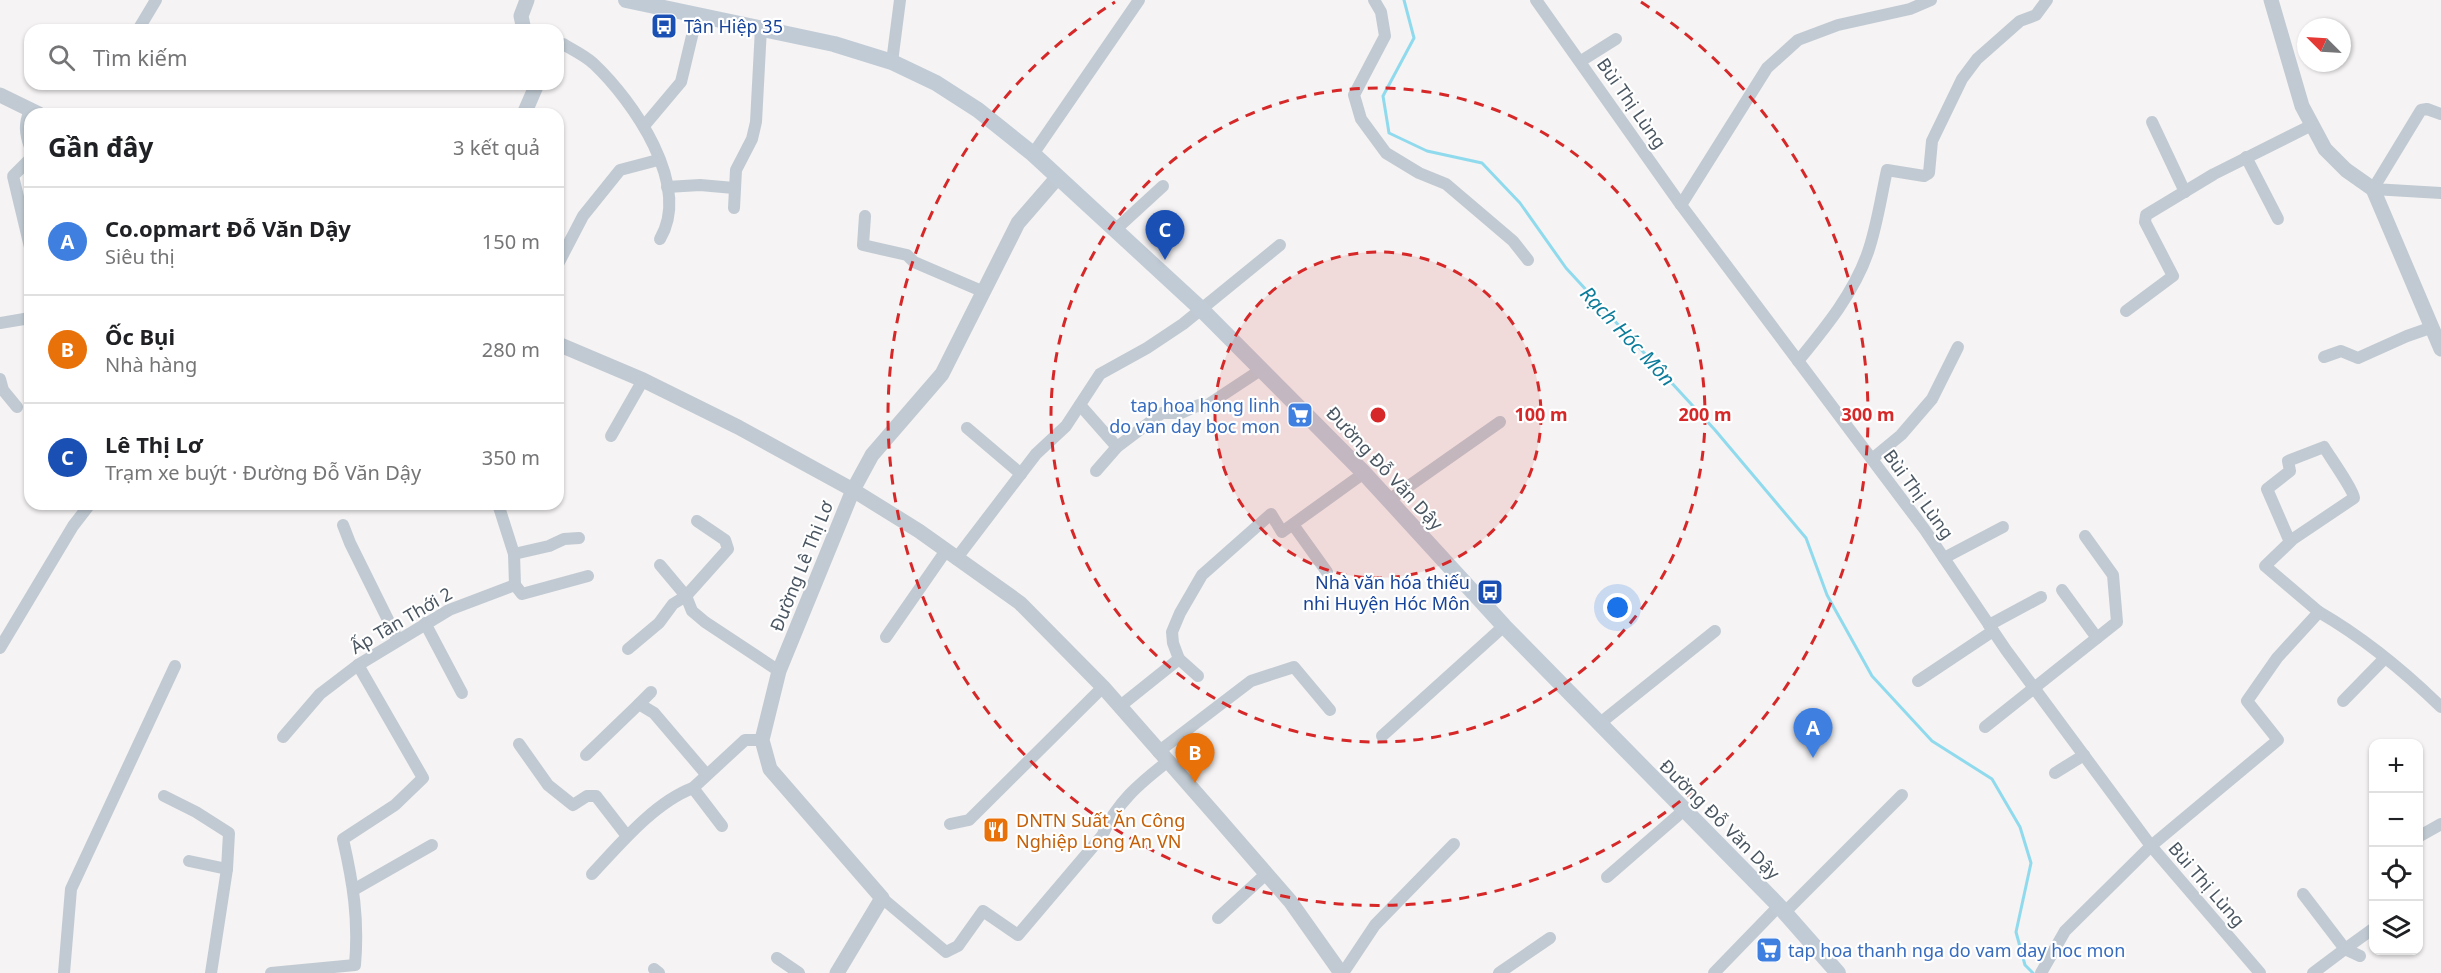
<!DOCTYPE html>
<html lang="vi">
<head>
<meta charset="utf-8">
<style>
  :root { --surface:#fff; --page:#f2f2f2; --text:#202124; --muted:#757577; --line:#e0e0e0; --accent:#1a73e8 }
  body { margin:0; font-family:"Noto Sans",sans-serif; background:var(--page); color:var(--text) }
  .controls { position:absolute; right:18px; bottom:18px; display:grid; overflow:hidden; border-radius:12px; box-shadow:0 2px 4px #0004 }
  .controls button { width:54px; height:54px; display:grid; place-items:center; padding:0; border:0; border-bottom:2px solid var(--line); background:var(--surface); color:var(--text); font:30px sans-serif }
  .compass { position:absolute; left:2297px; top:18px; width:54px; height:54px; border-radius:50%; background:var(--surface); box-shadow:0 2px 4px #0004; rotate:294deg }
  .you { position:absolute; left:1618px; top:608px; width:21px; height:21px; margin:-15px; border:4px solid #fff; border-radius:50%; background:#1a73e8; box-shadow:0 0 0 9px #1a73e833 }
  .badge { display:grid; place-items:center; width:39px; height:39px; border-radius:50%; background:var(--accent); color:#fff; font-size:20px; font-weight:700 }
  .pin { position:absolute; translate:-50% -50px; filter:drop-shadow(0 2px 3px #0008) }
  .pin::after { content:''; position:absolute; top:32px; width:21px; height:18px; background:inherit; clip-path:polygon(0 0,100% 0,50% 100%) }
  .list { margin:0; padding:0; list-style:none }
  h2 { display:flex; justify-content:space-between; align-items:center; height:78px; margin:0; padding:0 24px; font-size:26px }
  h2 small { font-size:20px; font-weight:400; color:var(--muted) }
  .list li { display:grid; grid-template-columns:39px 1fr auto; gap:18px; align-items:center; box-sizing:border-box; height:108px; padding:0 24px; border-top:2px solid var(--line) }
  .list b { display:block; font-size:22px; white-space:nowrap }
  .list p { margin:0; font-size:20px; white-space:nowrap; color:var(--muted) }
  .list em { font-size:20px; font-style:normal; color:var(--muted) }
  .icon { flex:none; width:33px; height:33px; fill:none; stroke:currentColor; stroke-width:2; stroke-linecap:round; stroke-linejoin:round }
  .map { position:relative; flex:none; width:2441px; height:973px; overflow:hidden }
  .search { position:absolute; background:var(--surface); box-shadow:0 2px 4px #0004; left:24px; top:24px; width:540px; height:66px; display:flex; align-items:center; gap:15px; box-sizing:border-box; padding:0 21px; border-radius:18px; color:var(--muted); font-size:22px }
  .panel { position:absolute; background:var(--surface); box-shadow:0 2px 4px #0004; left:24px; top:108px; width:540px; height:402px; border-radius:18px }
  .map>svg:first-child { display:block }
</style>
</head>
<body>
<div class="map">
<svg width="2441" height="973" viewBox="0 0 2441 973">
  <rect width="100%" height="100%" fill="#f5f3f3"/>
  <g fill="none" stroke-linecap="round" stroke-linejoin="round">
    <path stroke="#90daee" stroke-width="3" d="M1404 0 1414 38 1383 96 1389 133 1427 151 1482 163 1520 203 1566 268 1715 430 1806 538 1827 595 1872 676 1932 741 1992 779 2020 827 2031 863 2016 932 2025 965 2033 973"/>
    <g stroke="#c1cad2" stroke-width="12">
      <path d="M1374 0 1381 12 1385 36 1354 95 1361 119 1386 153 1419 173 1446 184 1513 241 1528 260"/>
      <path d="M1536 0 1681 205 1925 530 2006 650 2151 846 2260 973"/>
      <path d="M138 30 156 0"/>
      <path d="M558 45 563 44C573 50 586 56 594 64 633 101 692 185 660 239"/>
      <path d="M1581 61 1616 39"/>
      <path d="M892 62 900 0"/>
      <path d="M30 110C24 124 25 133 30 147"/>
      <path d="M2441 114 2427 109 2421 110 2373 189 2441 193"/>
      <path d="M2152 122 2185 192"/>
      <path d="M644 126 681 82 697 15"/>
      <path d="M1033 154 1139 0"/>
      <path d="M2246 157 2278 219"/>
      <path d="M30 159 13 176 30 247"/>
      <path d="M667 187 700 185 734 188"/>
      <path d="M1681 205 1767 68 1798 40 1838 25 1910 9 1931 0"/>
      <path d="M734 208 736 170 752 139 756 122 761 28"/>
      <path d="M865 216 863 245 907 255 914 262 984 292"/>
      <path d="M1115 230 1163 186"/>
      <path d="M558 264 583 216 620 170 658 160"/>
      <path d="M2126 311 2173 276 2145 222 2146 215 2214 174 2312 125"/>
      <path d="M0 323 30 318"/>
      <path d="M2324 357 2341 351 2358 358 2407 336 2430 328"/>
      <path d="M1798 361C1825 328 1854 293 1868 252 1877 226 1881 197 1887 170L1924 176 1929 173 1932 141 1962 79 1977 59 2020 21 2036 15 2047 0"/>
      <path d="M0 379 3 390 17 407"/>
      <path d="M1080 405 1117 447"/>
      <path d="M967 428 1021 474"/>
      <path d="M611 436 643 380"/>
      <path d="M1872 459 1901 435 1932 399 1958 347"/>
      <path d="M1096 471 1117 447 1162 413H1181L1199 405 1203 408 1262 369"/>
      <path d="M1389 500 1500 422"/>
      <path d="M257 504H269"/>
      <path d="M343 525 350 543 398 640"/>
      <path d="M1294 526 1327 572"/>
      <path d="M2290 542 2267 489 2290 471 2288 461 2324 447C2330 457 2354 491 2354 498L2293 539 2290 542 2265 566 2319 612"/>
      <path d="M514 554 549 546 564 539 579 538"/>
      <path d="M1944 558 2003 527"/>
      <path d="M956 559 1036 454 1066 426 1100 374 1147 348 1183 324 1280 245"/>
      <path d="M660 565 686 596 692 611 705 622 779 671"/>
      <path d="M515 585 522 594 588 576"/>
      <path d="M2062 590 2097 638"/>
      <path d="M425 623 462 693"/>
      <path d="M1989 625 2041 597"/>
      <path d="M886 637 945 552"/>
      <path d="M0 648 73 526 90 504"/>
      <path d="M628 649 659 623 673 604 686 596 728 549 725 540 697 521"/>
      <path d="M1179 659 1173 643 1172 632 1180 613 1202 575 1271 514 1282 532 1364 473"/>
      <path d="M1918 681 1993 631"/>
      <path d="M2343 701 2385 658"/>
      <path d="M639 704 651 692"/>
      <path d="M1119 707 1179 659 1198 676"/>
      <path d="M1599 724 1715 631"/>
      <path d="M1985 727 2117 622 2113 575 2085 536"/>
      <path d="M1382 736 1504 626"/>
      <path d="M283 737 320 694 358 665 449 610 515 585 514 554 498 504"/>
      <path d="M519 744 548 785 573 805 587 796H596L627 836"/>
      <path d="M1158 752 1251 681 1294 667 1330 710"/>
      <path d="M586 755 639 704 654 713 706 774"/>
      <path d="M2055 773 2084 755"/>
      <path d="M164 796 196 812 229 833 227 869 211 973"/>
      <path d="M950 824 969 820 1103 687"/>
      <path d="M722 826 693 788 745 740H762"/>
      <path d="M2418 837 2441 824"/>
      <path d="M189 861 227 869"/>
      <path d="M592 874C620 844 655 802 693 788"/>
      <path d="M1607 877 1683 811"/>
      <path d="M355 889 432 845"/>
      <path d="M2303 894 2345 949 2374 928"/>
      <path d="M882 898 946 952 958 946 983 911 1018 935 1102 836C1116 803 1140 783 1167 762"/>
      <path d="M1784 913 1902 795"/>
      <path d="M1218 918 1266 874"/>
      <path d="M777 958 799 973"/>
      <path d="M654 969 659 973"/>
      <path d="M64 973 71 889 175 666"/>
      <path d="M271 973 355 965C359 919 353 883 343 839L395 805 423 778 358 665"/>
      <path d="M1343 973 1375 925 1454 844"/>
      <path d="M1499 973 1550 938"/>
      <path d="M1714 973 1779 906"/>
      <path d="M2041 973 2065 931 2151 846 2278 740 2247 701 2277 658 2319 612C2364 638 2404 671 2441 707"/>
      <path d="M2313 973 2345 949 2360 956"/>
    </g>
    <g stroke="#c1cad2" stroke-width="15">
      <path d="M2271 0 2302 106 2325 149 2346 170 2373 189 2441 349"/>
      <path d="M524 30 521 16 527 0"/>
      <path d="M0 95 39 114"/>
      <path d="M524 114 537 84"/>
      <path d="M558 344 643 380 738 427 853 490 919 531 1020 603 1103 687 1218 818 1290 901 1341 973"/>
      <path d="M837 973 882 898 770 769 762 740 779 671 853 490 872 455 942 374 1018 223 1057 178"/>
    </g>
    <path stroke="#c1cbd6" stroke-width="16" d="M626 0 834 44 892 62 936 83 978 110 1033 154 1200 308 1364 473 1504 626 1779 906 1838 973"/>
  </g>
  <circle cx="1378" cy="415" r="163" fill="#d62828" fill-opacity=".12"/>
  <g fill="none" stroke="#d62828" stroke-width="3" stroke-dasharray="10 8">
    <circle cx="1378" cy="415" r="163"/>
    <circle cx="1378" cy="415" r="327"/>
    <path d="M1641 2A490 490 0 1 1 1115 2"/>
  </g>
  <defs>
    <g id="bus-square" transform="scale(1.35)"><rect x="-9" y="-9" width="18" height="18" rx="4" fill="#1a4fb4" stroke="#fff"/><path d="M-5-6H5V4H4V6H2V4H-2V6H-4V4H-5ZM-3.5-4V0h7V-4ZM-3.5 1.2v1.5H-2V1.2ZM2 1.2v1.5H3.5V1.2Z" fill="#fff"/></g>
    <g id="supermarket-square" transform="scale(1.35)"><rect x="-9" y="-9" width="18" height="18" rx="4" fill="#3f7fe0" stroke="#fff"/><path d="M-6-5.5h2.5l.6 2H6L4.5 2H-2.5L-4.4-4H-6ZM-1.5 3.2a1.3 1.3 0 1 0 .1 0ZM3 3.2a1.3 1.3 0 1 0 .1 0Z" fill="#fff"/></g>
    <g id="restaurant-square" transform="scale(1.35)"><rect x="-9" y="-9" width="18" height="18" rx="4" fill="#e8710a" stroke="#fff"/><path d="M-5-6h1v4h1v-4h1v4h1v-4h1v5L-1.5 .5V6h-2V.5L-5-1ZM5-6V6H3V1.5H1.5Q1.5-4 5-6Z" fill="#fff"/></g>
  </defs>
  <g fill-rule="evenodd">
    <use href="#bus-square" x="664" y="26"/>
    <use href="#supermarket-square" x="1300" y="415"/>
    <use href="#bus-square" x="1490" y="592"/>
    <use href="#restaurant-square" x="996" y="830"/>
    <use href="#supermarket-square" x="1769" y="950"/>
  </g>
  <g text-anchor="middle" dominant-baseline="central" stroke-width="4.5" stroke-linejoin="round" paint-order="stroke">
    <g font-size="18" fill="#164399" stroke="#fff" text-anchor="start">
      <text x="684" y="26">Tân Hiệp 35</text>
      <text x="1470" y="582" text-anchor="end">Nhà văn hóa thiếu<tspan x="1470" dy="21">nhi Huyện Hóc Môn</tspan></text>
    </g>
    <g font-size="18" fill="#4a5661" stroke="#fff">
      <text transform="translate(1632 103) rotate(55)">Bùi Thị Lùng</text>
      <text transform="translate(1385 468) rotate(47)">Đường Đỗ Văn Dậy</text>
      <text transform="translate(1919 494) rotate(54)">Bùi Thị Lùng</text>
      <text transform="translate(801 566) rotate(-68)">Đường Lê Thị Lơ</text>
      <text transform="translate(401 620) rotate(-30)">Ấp Tân Thới 2</text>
      <text transform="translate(1720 819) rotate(45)">Đường Đỗ Văn Dậy</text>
      <text transform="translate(2207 884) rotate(49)">Bùi Thị Lùng</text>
    </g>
    <g font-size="18" fill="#366cbe" stroke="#fff" text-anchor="end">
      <text x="1280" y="405">tap hoa hong linh<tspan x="1280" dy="21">do van day boc mon</tspan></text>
      <text x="1788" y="950" text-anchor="start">tap hoa thanh nga do vam day hoc mon</text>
    </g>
    <g font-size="18" fill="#c56008" stroke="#fff" text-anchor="start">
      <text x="1016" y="820">DNTN Suất Ăn Công<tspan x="1016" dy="21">Nghiệp Long An VN</tspan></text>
    </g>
    <g font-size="20" font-style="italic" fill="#0c7c9b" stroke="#fff">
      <text transform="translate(1628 336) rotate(47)">Rạch Hóc Môn</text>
    </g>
  </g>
  <circle cx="1378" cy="415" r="9" fill="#d62828" stroke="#fff" stroke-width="3"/>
  <g font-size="18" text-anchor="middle" font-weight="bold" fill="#d62828" stroke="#fff" stroke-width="4.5" stroke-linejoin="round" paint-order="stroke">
    <text x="1541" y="421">100 m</text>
    <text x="1705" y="421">200 m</text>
    <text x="1868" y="421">300 m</text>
  </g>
</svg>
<div class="controls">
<button>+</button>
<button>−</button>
<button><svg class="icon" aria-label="locate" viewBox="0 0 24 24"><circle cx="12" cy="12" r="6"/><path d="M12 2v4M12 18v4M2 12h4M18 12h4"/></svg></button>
<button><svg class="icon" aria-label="layers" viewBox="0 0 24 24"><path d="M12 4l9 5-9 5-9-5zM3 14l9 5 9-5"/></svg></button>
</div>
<svg class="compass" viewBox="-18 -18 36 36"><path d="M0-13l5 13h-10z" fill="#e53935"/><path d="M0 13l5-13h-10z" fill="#757577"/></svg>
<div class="you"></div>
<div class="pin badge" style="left:1813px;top:758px;background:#3f7fe0">A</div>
<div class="pin badge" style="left:1195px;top:783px;background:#e8710a">B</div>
<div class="pin badge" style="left:1165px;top:260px;background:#1a4fb4">C</div>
<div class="search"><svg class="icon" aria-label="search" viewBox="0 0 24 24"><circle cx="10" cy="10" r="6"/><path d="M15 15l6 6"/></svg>Tìm kiếm</div>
<section class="panel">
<h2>Gần đây<small>3 kết quả</small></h2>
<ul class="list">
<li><span class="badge" style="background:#3f7fe0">A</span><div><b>Co.opmart Đỗ Văn Dậy</b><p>Siêu thị</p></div><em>150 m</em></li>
<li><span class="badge" style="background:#e8710a">B</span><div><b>Ốc Bụi</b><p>Nhà hàng</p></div><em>280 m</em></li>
<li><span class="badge" style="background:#1a4fb4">C</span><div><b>Lê Thị Lơ</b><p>Trạm xe buýt · Đường Đỗ Văn Dậy</p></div><em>350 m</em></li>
</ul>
</section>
</div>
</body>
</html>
